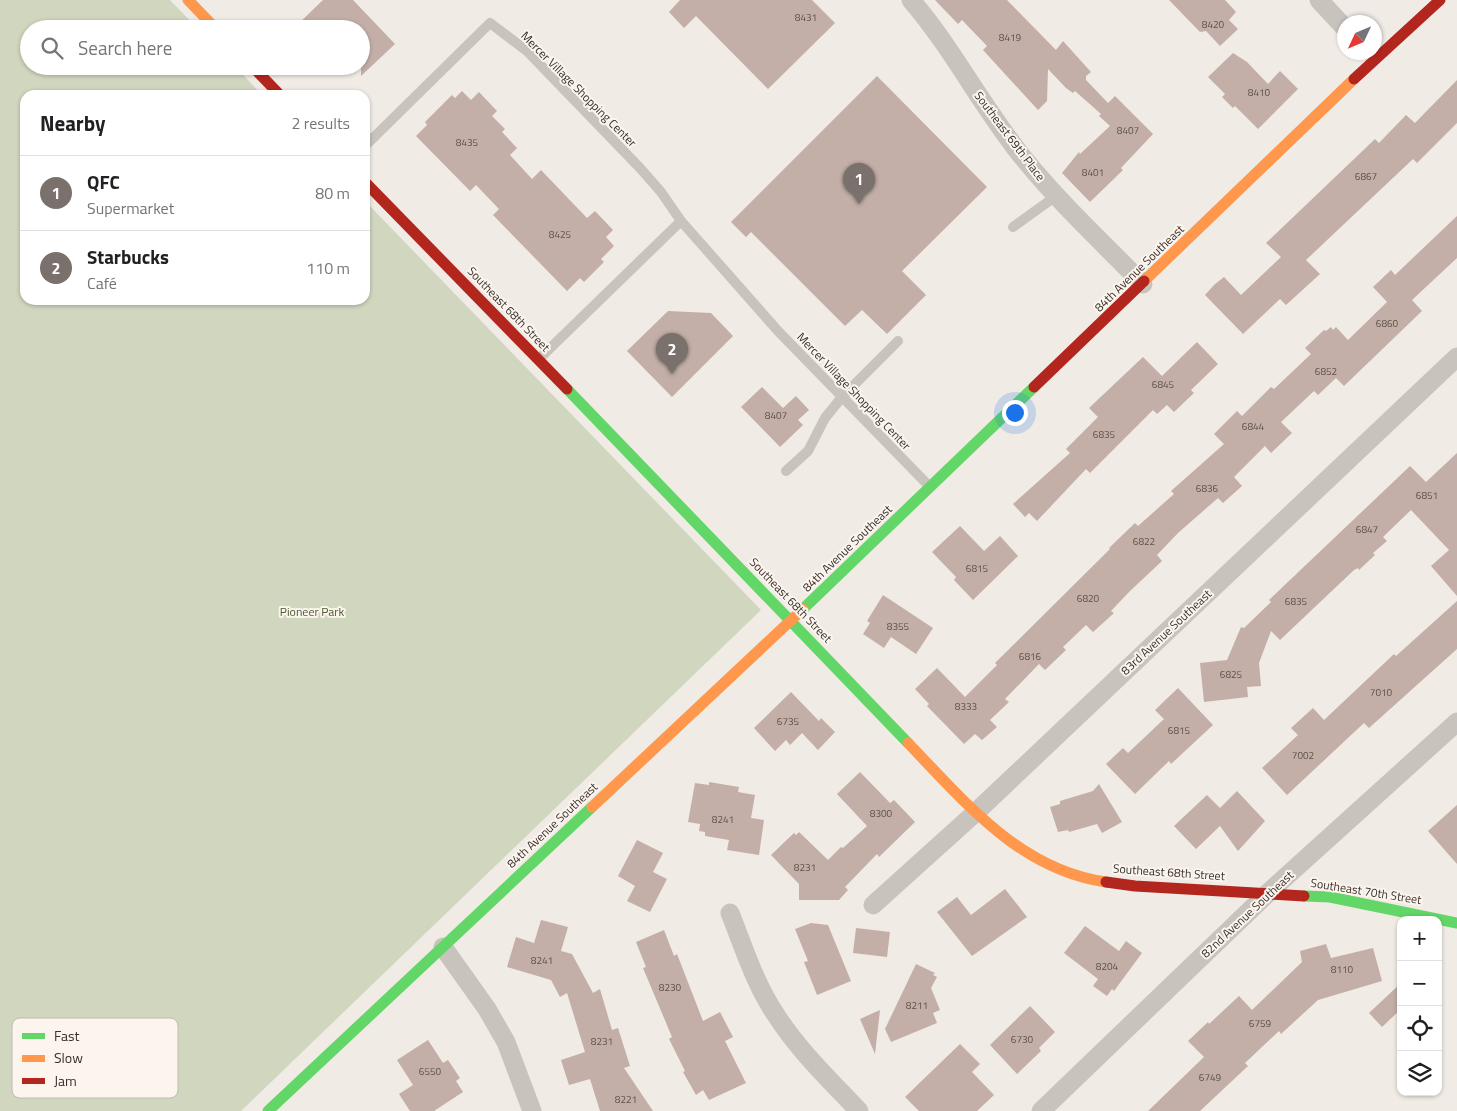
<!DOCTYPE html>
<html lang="en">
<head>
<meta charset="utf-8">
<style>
  :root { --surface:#fff; --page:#f6f6f6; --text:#202124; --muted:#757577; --line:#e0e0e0; --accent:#7a716c }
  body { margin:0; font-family:"Titillium Web",sans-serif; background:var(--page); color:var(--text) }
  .controls { position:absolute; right:15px; bottom:15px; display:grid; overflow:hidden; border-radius:10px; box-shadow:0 1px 4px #0004 }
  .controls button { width:45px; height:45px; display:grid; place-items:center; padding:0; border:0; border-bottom:1px solid var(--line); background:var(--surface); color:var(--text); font:25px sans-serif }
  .compass { position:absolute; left:1337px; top:15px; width:45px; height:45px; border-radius:50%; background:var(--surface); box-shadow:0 1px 4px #0004; rotate:226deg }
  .you { position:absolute; left:1014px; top:412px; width:18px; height:18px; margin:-12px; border:4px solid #fff; border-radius:50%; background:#1a73e8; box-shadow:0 0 0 8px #1a73e833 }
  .badge { display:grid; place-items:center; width:32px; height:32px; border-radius:50%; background:var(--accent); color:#fff; font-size:16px; font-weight:700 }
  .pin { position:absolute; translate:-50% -41px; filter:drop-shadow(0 1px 2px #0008) }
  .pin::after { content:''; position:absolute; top:26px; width:18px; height:15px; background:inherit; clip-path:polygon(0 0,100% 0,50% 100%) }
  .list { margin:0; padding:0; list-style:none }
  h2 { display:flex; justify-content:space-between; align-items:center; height:65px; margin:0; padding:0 20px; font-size:21px }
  h2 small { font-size:16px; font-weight:400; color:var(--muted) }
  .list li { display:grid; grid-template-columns:32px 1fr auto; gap:15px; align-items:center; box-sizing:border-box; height:75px; padding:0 20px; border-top:1px solid var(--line) }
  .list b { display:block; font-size:19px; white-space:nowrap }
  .list p { margin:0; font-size:16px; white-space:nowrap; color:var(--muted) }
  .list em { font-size:16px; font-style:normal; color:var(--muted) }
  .icon { flex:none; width:28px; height:28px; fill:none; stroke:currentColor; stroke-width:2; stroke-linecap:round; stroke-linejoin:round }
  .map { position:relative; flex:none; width:1457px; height:1111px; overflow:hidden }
  .search { position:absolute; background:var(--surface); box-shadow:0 1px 4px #0004; left:20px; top:20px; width:350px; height:55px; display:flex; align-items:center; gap:12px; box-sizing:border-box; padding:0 18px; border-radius:28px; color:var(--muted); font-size:19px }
  .panel { position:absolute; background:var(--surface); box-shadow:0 1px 4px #0004; left:20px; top:90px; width:350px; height:215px; border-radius:15px }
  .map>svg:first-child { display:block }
</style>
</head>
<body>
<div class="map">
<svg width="1457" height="1111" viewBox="0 0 1457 1111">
  <rect width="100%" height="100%" fill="#f0ebe5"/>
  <path fill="#d1d6bf" d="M0 0H170L198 29H29V66H235L262 95H25V300H365V201L761 610 241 1111H0Z"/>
  <g fill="#c3afa7">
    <path d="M323 0H353L395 44 361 76V29H293Z"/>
    <path d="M680 0H812L835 23 768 89 696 16 684 28 669 12Z"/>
    <path d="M935 0H1007L1056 50 1063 41 1091 72 1086 76V80L1108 103 1115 96 1153 134 1121 168 1123 170 1090 202 1062 173 1079 152 1080 154 1110 126 1099 116 1101 114 1075 91 1073 93 1066 88 1048 69 1047 101 1038 110 983 50 987 46 962 20 958 24Z"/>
    <path d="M1169 0H1225L1236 12 1229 20 1238 29 1220 46 1206 31 1200 32Z"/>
    <path d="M1233 53 1247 62 1268 84 1280 71 1298 89 1258 129 1235 106 1233 108 1222 97 1225 94 1208 77Z"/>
    <path d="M877 76 987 187 902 271 926 295 887 334 862 310 845 326 751 232 746 237 731 222Z"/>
    <path d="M1457 80V123L1417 163 1413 159 1306 260 1320 274 1286 305 1280 299 1243 334 1205 295 1214 285 1224 277 1241 295 1281 257 1266 243 1375 139 1379 143 1406 115 1415 123Z"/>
    <path d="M462 91 471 100 479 92 497 111 492 116 505 129 502 132 517 148 510 155 532 179 541 170 587 218 595 211 613 230 606 237 614 246 601 259 604 262 584 282 580 278 567 291 493 215 499 209 476 185 470 191 416 136 427 125 425 122 452 95 455 98Z"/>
    <path d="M1457 216V258L1412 300 1422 311 1344 386 1336 378 1318 395 1314 391 1281 422 1292 433 1271 453 1265 446 1234 477 1242 486 1223 503 1218 498 1178 533 1157 555 1162 561 1130 591 1111 611 1114 613 1093 632 1086 625 1063 647 1066 650 1045 670 1039 664 1005 699 1009 702 990 720 997 727 982 740 975 734 964 744 927 706 929 704 915 689 937 668 965 697 997 665 995 663 1110 549 1109 548 1135 523 1138 526 1174 494 1171 491 1224 444 1214 434 1237 411 1242 416 1271 387 1274 389 1311 354 1305 348 1324 330 1326 331 1331 327 1333 330 1336 327 1348 340 1387 302 1373 287 1391 270 1395 275Z"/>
    <path d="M668 311 711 313 733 336 672 397 627 351Z"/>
    <path d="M1197 342 1218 364 1191 390 1194 393 1174 412 1167 405 1157 414 1153 410 1090 473 1086 469 1037 521 1029 513 1025 517 1013 504 1070 453 1066 449 1098 417 1089 408 1143 357 1162 376Z"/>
    <path d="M762 387 783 408 796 396 809 410 798 420 803 425 780 447 741 407Z"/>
    <path d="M1457 453V596L1431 566 1449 550 1411 510 1383 537 1387 541 1373 553 1375 555 1359 570 1358 568 1354 570 1280 640 1271 631 1259 663 1261 686 1247 687 1248 697 1204 702 1200 663 1227 660 1241 627 1244 628 1271 602 1269 600 1410 466 1426 482Z"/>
    <path d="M960 526 984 551 1000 536 1018 556 973 600 954 580 956 577 932 552Z"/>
    <path d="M883 595 933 628 916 654 891 637 884 648 863 634 870 623 867 621Z"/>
    <path d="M1457 601V649L1369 728 1364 723 1287 795 1262 768 1298 735 1291 728 1313 708 1324 720 1394 654 1396 656Z"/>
    <path d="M1178 688 1213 725 1171 764 1169 761 1135 794 1106 764 1123 748 1128 753 1164 719 1155 710Z"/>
    <path d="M791 692 819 721 821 718 835 732 818 750 802 733 790 745 786 740 775 751 754 728Z"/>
    <path d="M860 772 890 803 894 800 915 822 879 857 877 854 845 887 848 890 839 900H799V884L771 855 794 833 796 835 799 832 828 860 841 847 843 848 867 826 837 794Z"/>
    <path d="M709 782 739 787 738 792 755 795 751 818 764 820 759 855 727 850 729 840 705 836V832L699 831 700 824 688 822 695 783 709 785Z"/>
    <path d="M1099 784 1122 822 1102 833 1097 824 1069 832 1068 830 1058 832 1050 807 1060 804V801L1093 791Z"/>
    <path d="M1237 791 1265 821 1238 851 1220 826 1196 849 1174 826 1207 795 1220 808Z"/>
    <path d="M1457 805V864L1428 831Z"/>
    <path d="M637 840 663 853 653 872 667 879 650 912 627 901 635 886 618 876Z"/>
    <path d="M1005 889 1027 917 972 956 937 912 957 897 971 915Z"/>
    <path d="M541 920 568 927 561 951 572 954 593 993 600 989 612 1030 618 1028 630 1066 624 1068 653 1111H600L590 1079 569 1085 561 1060 585 1052 567 993 560 997 551 980 507 967 516 937 534 943Z"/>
    <path d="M811 923 828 925 851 981 817 995 804 962 808 961 795 929Z"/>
    <path d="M1085 926 1119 951 1126 941 1142 953 1114 991 1112 989 1107 996 1093 986 1098 979 1064 953Z"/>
    <path d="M856 928 890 932 887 957 853 953Z"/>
    <path d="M664 930 674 956 677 954 703 1021 720 1012 733 1037 725 1041 746 1083 709 1100 703 1090 696 1095 683 1072 685 1071 669 1039 672 1037 643 968 646 967 636 942Z"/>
    <path d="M1326 944 1331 958 1373 948 1382 981 1318 1000 1281 1034 1279 1031 1245 1063 1248 1066 1200 1111H1148L1204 1057 1188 1041 1208 1022 1209 1024 1239 996 1252 1010 1302 962 1300 951Z"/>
    <path d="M916 964 935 973 933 975 937 977 931 988 940 1010 933 1013 937 1023 891 1042 885 1029Z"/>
    <path d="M1401 983V1009L1382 1027 1369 1013Z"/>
    <path d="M1030 1006 1055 1032 1039 1048 1041 1051 1017 1074 990 1045Z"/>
    <path d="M880 1010 875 1054 860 1019Z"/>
    <path d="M428 1040 443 1063 448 1060 460 1078 456 1081 463 1092 434 1111H410L399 1094 413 1085 397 1060Z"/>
    <path d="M960 1044 980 1064 972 1072 994 1095 977 1111H919L905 1097Z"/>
  </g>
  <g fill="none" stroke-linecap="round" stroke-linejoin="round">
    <g stroke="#c9c3be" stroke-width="10">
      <path d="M365 146 490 23 527 51 640 168 661 192 681 221 778 331 930 487"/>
      <path d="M1013 227 1056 196"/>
      <path d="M539 359 681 221"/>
      <path d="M786 471 808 451 825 418 842 397 898 341"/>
    </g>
    <g stroke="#c9c3be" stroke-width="19">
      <path d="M911 0C954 50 983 109 1025 160 1061 204 1103 243 1143 284"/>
      <path d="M1319 0 1344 27"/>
      <path d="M873 905 975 813 1457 357"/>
      <path d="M730 913C744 948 755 984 776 1015 799 1051 830 1080 859 1111"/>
      <path d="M443 947 487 1009 506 1042 532 1111"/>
      <path d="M1041 1111 1269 892 1457 722"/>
    </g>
    <g stroke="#63d668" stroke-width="11">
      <path d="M567 389 908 743"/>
      <path d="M803 609 1034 387"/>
      <path d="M1304 896 1330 897 1457 923"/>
      <path d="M268 1111 592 807"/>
    </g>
    <g stroke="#ff974d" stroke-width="11">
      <path d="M188 0 216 29"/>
      <path d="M1144 281 1354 79"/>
      <path d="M908 743C965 802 1020 870 1106 882"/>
      <path d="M592 807 803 609"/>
    </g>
    <g stroke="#b3261e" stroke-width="11">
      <path d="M252 66 280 95"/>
      <path d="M1354 79 1440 0"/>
      <path d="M365 182 567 389"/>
      <path d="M1034 387 1144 281"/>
      <path d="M1106 882 1135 886 1304 896"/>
    </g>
  </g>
  <g text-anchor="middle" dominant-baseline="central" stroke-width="4" stroke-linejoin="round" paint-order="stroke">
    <g font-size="10" fill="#5d504a">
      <text x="806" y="17">8431</text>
      <text x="1213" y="24">8420</text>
      <text x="1010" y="37">8419</text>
      <text x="1259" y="92">8410</text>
      <text x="1128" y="130">8407</text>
      <text x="467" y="142">8435</text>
      <text x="1093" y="172">8401</text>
      <text x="1366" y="176">6867</text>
      <text x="560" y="234">8425</text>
      <text x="1387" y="323">6860</text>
      <text x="1326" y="371">6852</text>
      <text x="1163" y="384">6845</text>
      <text x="776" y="415">8407</text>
      <text x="1253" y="426">6844</text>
      <text x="1104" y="434">6835</text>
      <text x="1207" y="488">6836</text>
      <text x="1427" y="495">6851</text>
      <text x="1367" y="529">6847</text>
      <text x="1144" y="541">6822</text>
      <text x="977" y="568">6815</text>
      <text x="1088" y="598">6820</text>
      <text x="1296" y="601">6835</text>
      <text x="898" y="626">8355</text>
      <text x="1030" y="656">6816</text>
      <text x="1231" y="674">6825</text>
      <text x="1381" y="692">7010</text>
      <text x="966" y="706">8333</text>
      <text x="788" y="721">6735</text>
      <text x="1179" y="730">6815</text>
      <text x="1303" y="755">7002</text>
      <text x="881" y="813">8300</text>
      <text x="723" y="819">8241</text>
      <text x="805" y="867">8231</text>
      <text x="542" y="960">8241</text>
      <text x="1107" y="966">8204</text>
      <text x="1342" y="969">8110</text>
      <text x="670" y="987">8230</text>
      <text x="917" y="1005">8211</text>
      <text x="1260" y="1023">6759</text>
      <text x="1022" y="1039">6730</text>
      <text x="602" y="1041">8231</text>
      <text x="430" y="1071">6550</text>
      <text x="1210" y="1077">6749</text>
      <text x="626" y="1099">8221</text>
    </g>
    <g font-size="12" fill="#3b302b" stroke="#fbf5ee">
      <text transform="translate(579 89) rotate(45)">Mercer Village Shopping Center</text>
      <text transform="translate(1010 136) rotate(53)">Southeast 69th Place</text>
      <text transform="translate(1139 268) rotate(-44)">84th Avenue Southeast</text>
      <text transform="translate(509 309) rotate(46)">Southeast 68th Street</text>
      <text transform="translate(854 391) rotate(46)">Mercer Village Shopping Center</text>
      <text transform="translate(847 548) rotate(-44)">84th Avenue Southeast</text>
      <text transform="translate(791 600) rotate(46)">Southeast 68th Street</text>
      <text transform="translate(1166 632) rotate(-43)">83rd Avenue Southeast</text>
      <text transform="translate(552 825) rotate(-43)">84th Avenue Southeast</text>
      <text transform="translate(1169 872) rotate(4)">Southeast 68th Street</text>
      <text transform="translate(1366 891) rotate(9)">Southeast 70th Street</text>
      <text transform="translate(1247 914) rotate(-43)">82nd Avenue Southeast</text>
    </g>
    <g font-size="12" fill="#4a5a2e" stroke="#fbf5ee">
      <text x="312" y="611">Pioneer Park</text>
    </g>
  </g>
  <rect x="12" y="1018" width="166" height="80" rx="8" fill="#fbf5ee" stroke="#c1bab4" stroke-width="1"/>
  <rect x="22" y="1033" width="23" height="6" fill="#63d668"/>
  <rect x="22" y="1055" width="23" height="7" fill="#ff974d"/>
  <rect x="22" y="1078" width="23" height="6" fill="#b3261e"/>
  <g font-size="14" fill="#3b302b">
    <text x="54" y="1041">Fast</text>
    <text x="54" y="1063">Slow</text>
    <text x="54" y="1086">Jam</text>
  </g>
</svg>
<div class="controls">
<button>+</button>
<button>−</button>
<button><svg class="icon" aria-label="locate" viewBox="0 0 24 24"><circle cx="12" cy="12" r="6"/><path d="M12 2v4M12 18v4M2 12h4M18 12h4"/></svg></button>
<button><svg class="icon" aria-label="layers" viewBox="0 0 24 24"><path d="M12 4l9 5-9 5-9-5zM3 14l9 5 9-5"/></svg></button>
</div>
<svg class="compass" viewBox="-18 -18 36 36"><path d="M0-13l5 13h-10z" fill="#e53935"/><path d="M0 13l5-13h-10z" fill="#757577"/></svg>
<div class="you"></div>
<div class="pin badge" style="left:859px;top:204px">1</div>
<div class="pin badge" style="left:672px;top:374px">2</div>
<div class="search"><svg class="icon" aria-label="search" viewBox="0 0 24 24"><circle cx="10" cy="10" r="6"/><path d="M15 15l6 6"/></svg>Search here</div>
<section class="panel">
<h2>Nearby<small>2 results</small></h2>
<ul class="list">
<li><span class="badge">1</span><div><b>QFC</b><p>Supermarket</p></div><em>80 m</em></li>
<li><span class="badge">2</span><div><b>Starbucks</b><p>Café</p></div><em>110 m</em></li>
</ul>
</section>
</div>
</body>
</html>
